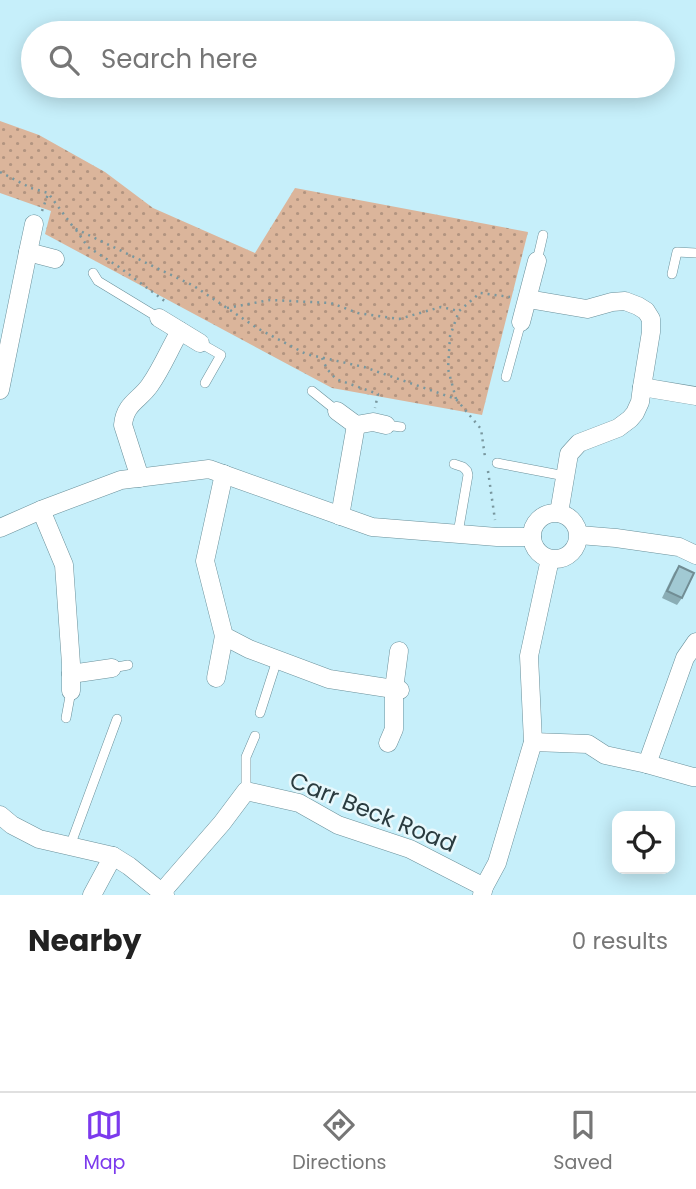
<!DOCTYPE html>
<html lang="en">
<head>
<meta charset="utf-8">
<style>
  :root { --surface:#fff; --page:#f6f6f6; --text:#222; --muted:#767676; --line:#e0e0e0; --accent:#7c3aed }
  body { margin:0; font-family:Poppins,sans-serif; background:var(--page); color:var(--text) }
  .controls { position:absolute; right:21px; bottom:21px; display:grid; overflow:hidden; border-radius:14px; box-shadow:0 4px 18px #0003 }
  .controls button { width:63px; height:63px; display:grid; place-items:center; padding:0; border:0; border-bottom:2px solid var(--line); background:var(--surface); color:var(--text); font:35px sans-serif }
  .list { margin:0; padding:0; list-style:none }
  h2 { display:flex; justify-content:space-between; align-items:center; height:91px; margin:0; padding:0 28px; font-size:30px }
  h2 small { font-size:23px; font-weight:400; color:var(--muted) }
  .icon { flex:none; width:38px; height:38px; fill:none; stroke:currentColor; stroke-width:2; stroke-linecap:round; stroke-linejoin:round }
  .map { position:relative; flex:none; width:696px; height:895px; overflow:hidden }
  .search { position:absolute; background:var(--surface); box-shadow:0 4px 18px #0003; left:21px; right:21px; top:21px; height:77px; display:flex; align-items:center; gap:18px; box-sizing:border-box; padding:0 24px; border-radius:38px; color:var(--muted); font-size:26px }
  .sheet { height:196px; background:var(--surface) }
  nav { display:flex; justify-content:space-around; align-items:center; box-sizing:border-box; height:98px; border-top:2px solid var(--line); background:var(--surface); font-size:19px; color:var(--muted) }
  nav a { display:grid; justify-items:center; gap:4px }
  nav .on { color:var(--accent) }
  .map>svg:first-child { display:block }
</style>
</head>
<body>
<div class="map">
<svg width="696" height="895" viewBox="0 0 696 895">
  <defs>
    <pattern id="park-dots" width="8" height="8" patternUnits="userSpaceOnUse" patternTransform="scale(1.75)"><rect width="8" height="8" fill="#dbb59b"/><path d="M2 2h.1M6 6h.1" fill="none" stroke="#b29480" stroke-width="1.8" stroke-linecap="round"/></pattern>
  </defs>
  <rect width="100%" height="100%" fill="#c6effa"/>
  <path fill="url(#park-dots)" d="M0 121 39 135 105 172 153 208 255 253 295 188 528 232 482 415 332 388 45 234 51 211 0 193Z"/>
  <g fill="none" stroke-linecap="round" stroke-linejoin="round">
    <g stroke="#6a909a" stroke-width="10">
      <g id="service">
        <path d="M537 261 543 235"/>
        <path d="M93 273 98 281 159 318"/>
        <path d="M672 274 677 252 696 253"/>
        <path d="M200 343 221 355 205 383"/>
        <path d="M506 377 521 322"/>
        <path d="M312 391 337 411"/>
        <path d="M386 425 401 427"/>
        <path d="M497 463 565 476"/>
        <path d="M454 464 463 467 467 471 468 475 458 533"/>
        <path d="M112 668 128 665"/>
        <path d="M260 713 277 660"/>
        <path d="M66 718 71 691"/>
        <path d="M246 791V757L255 736"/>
        <path d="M70 846 117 719"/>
      </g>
    </g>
    <g stroke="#6a909a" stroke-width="19">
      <g id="minor">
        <path d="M28 252 34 224"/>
        <path d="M528 299 587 309 612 302 625 301 638 306 646 311 651 319V332L642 387 640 402 635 413 630 419 618 428 579 443 569 454 559 513"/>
        <path d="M159 318 200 343"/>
        <path d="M521 322 537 261"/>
        <path d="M642 387 696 396"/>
        <path d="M0 390 28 252 55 259"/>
        <path d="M337 411 356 425 373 422 386 425"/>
        <path d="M224 474 205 561 224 636 249 649 329 679 400 690"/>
        <path d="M140 478 123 425C125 403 140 400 150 385 162 368 170 348 180 331"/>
        <path d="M41 510 64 565 71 664V691"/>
        <circle cx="555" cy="536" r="23"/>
        <path d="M340 516 356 425"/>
        <path d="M0 528 41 510 121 480 209 469 372 527 497 537H532"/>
        <path d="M579 535 616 538 679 547 696 555"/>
        <path d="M71 674 112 668"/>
        <path d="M216 678 224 636"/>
        <path d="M533 742 588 744 605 755 647 764 693 777H696"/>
        <path d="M388 743 394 729V689L399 651"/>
        <path d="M647 764 685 658 696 642"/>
        <path d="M0 815 12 825 39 839 113 856 129 866 165 895"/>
        <path d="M162 892 222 823 246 791 299 803 338 825 410 849 484 887"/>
        <path d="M92 895 113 856"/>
        <path d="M482 895 484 887 497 863 533 742 529 656 550 559"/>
      </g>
    </g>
    <g stroke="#79979e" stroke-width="2.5" stroke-dasharray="2 5" stroke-linecap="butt">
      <path d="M0 172 31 188 48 193 74 228 194 286 257 328 306 354 364 367 456 399 481 429 485 457"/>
      <path d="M42 211 48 194"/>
      <path d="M76 230 88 247 119 267 166 302"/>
      <path d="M227 308 270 300 331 303 358 313 399 319 441 307 459 311"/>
      <path d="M322 358 327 369 336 379 378 394 375 408"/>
      <path d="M456 399 448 369 450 336 459 311 480 293 510 297"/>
      <path d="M488 471 495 520"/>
    </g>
    <use href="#service" stroke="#fff" stroke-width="9"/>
    <use href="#minor" stroke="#fff" stroke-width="18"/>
  </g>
  <path fill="#8aadb5" d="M679 566 682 598 677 605 662 598 674 573Z"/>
  <path fill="#a1c9d3" stroke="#718d94" stroke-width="2" d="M679 566 694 573 682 598 667 591Z"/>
  <g text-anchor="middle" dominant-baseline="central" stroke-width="5" stroke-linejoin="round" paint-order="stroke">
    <g font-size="23" fill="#2a3b3f" stroke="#e7f8fc">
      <text transform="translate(373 812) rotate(22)">Carr Beck Road</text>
    </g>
  </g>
</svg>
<div class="controls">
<button><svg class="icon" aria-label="locate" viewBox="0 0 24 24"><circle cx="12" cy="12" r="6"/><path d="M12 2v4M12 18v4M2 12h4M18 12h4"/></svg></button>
</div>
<div class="search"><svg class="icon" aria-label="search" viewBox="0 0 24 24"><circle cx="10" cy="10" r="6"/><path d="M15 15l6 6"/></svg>Search here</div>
</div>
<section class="sheet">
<h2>Nearby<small>0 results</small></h2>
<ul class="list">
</ul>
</section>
<nav>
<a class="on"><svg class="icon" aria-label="map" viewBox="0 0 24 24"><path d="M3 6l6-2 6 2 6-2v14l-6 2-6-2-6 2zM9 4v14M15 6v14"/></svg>Map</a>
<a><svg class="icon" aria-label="directions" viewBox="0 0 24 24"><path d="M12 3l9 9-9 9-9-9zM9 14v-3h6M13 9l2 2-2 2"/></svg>Directions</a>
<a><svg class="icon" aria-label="saved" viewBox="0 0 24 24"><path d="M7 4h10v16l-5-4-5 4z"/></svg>Saved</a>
</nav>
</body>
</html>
